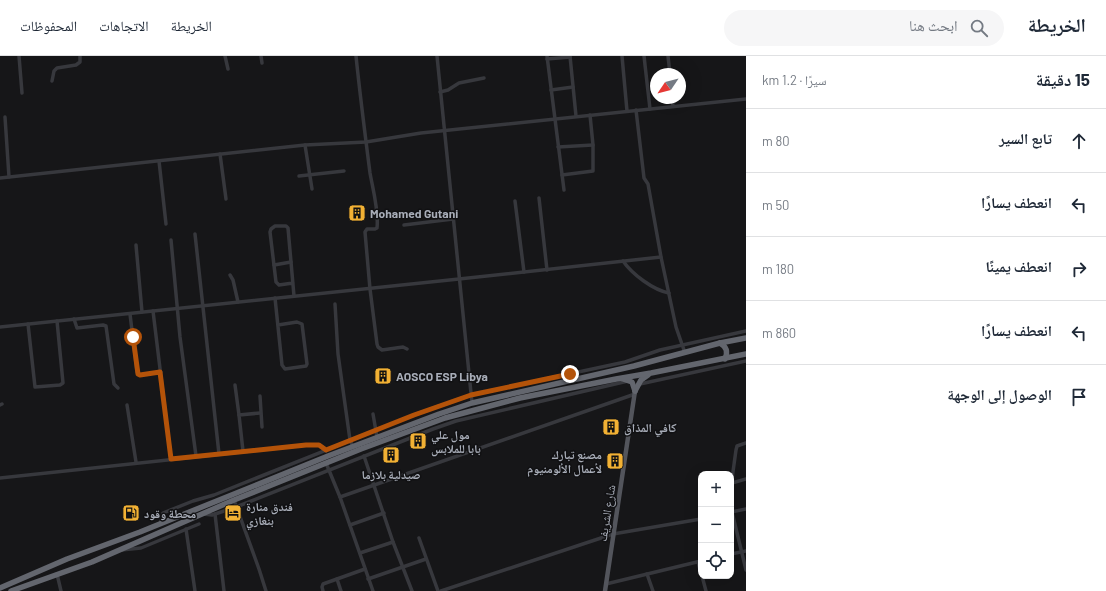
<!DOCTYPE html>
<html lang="ar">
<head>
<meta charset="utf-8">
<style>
  :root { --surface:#fff; --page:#f6f6f7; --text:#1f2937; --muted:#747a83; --line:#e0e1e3 }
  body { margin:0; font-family:Barlow,"Noto Naskh Arabic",sans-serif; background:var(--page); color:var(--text); direction:rtl }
  .controls { position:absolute; right:12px; bottom:12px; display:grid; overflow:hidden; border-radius:8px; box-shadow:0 4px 16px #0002 }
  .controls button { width:36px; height:36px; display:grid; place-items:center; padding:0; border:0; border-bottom:1px solid var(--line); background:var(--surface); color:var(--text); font:20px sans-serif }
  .compass { position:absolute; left:650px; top:12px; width:36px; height:36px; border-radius:50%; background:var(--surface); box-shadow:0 4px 16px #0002; rotate:235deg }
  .stop { position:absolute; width:12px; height:12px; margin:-9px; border:3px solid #b45309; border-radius:50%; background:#fff }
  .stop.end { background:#b45309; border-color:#fff; box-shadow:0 1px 4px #0008 }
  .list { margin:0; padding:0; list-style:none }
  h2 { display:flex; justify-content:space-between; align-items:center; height:52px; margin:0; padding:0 16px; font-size:17px }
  h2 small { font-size:13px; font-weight:400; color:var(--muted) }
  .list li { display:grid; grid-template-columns:26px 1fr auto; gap:12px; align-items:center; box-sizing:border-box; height:64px; padding:0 16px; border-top:1px solid var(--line) }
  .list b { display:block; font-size:15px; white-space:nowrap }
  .list em { font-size:13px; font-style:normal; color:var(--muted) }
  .icon { flex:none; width:22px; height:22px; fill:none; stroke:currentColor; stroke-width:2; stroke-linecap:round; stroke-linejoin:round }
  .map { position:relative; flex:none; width:746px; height:535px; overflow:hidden; direction:ltr }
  header { display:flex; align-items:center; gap:24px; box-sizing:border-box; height:56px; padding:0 20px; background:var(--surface); border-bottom:1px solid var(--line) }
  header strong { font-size:19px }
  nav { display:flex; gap:22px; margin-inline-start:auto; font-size:14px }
  .search { width:280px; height:36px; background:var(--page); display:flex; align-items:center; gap:10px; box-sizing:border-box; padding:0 14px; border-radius:22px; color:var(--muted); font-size:15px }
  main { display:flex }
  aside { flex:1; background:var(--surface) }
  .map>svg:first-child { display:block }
</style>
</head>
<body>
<header>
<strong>الخريطة</strong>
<div class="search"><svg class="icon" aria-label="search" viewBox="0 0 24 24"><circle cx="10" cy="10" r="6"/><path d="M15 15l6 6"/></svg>ابحث هنا</div>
<nav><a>الخريطة</a><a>الاتجاهات</a><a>المحفوظات</a></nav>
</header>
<main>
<aside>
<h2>15 دقيقة<small>سيرًا · 1.2 km</small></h2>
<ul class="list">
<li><svg class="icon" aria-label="ahead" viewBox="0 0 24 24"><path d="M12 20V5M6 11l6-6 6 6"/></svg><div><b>تابع السير</b></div><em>80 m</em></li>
<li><svg class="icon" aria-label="left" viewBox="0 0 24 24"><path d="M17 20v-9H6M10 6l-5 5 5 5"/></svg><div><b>انعطف يسارًا</b></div><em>50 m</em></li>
<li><svg class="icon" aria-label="right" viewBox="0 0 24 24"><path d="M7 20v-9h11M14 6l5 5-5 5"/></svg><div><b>انعطف يمينًا</b></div><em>180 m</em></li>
<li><svg class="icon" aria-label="left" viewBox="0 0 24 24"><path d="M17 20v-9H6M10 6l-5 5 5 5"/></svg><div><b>انعطف يسارًا</b></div><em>860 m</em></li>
<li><svg class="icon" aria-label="arrive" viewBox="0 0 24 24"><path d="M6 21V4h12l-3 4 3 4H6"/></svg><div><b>الوصول إلى الوجهة</b></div></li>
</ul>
</aside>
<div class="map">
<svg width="746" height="535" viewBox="0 0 746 535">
  <rect width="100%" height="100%" fill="#161618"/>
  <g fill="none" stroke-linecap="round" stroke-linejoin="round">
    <g stroke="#37383d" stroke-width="3.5">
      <path d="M19 0 22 37"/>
      <path d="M225 0 228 13"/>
      <path d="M261 0 262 7"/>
      <path d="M356 0C360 39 365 78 370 117 373 134 379 155 377 172L375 173H367L365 176 370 233 377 288 378 291 382 294 403 291 407 293"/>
      <path d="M437 0 472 347"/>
      <path d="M547 0 564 134"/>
      <path d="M570 0 576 60"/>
      <path d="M622 0 627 55"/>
      <path d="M644 0 650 53"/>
      <path d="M668 0 670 18"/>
      <path d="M547 3 570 1"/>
      <path d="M52 25 54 15 57 12 76 9 80 6V0"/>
      <path d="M551 34 573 31"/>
      <path d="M440 36 448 34 459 27 484 22"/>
      <path d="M672 42 673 50"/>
      <path d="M636 54 644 122 648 128 661 201 676 271 685 297"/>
      <path d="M5 61 9 121"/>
      <path d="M305 89 312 133"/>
      <path d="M558 91 593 89"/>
      <path d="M220 98 226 143"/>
      <path d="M159 105 166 168"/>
      <path d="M562 119 593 115V89L590 59"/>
      <path d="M299 120 344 115"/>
      <path d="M0 122 305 89 366 86 421 77 746 43"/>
      <path d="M539 142 547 214"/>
      <path d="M515 145 524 216"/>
      <path d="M404 169 453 163"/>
      <path d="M195 178 219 398"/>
      <path d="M171 184 180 281 196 400"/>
      <path d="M136 189 142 256"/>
      <path d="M623 205C632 218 653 234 669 237"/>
      <path d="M274 209 291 206"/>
      <path d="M230 219 233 224 238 246"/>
      <path d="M293 227 279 229 276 226 270 176 271 173 275 170H286L288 172 294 240"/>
      <path d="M275 242 282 309 285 313 306 310 307 308 302 268 297 266 278 269"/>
      <path d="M335 248 338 298 350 384 353 391"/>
      <path d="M153 255 171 403"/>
      <path d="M130 258 137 316 140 319 161 316"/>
      <path d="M74 263 77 272 103 269 106 270 114 328 118 332"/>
      <path d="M28 268 35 331 60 329 63 327 57 265"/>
      <path d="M0 271 459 223 661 201"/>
      <path d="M640 328 746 305"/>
      <path d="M235 329 239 359"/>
      <path d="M260 340 262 371"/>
      <path d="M0 349 2 348"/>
      <path d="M127 349 136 406"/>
      <path d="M373 358 377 381"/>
      <path d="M243 395 239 359 260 357"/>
      <path d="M364 400 393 486 412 535"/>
      <path d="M326 407 340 441 373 535"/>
      <path d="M0 422 306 389C314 389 322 387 326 395"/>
      <path d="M732 427 746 423"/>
      <path d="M731 430 736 394 737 390 746 387"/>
      <path d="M340 441 635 338"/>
      <path d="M234 444 259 513 266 535"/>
      <path d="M731 456 746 453"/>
      <path d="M732 456 746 514"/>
      <path d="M203 458 212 459 236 451 433 373 456 365 628 325"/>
      <path d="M215 458 224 535"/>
      <path d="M160 468 163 457 193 445 214 439 414 359 471 339 625 306 660 294 746 275"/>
      <path d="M350 469 384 457"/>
      <path d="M186 473 195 535"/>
      <path d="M419 482 438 535"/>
      <path d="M121 494 141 492 199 468"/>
      <path d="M360 497 393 486"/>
      <path d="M731 498 746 495"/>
      <path d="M698 506 701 518"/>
      <path d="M57 518 61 535"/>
      <path d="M647 518 653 535"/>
      <path d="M702 520 706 535"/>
      <path d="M337 523 341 535"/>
      <path d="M368 523 426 503"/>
      <path d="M606 528 701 505"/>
      <path d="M323 535 322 531 323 528 365 513"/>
      <path d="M441 535 613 478 701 463"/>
    </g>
    <path stroke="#53555c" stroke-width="4.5" d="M605 535 635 335"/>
    <g stroke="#63666e" stroke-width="5.5">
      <path d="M720 287C727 291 728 296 725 303"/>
      <path d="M623 323 632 326 635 335"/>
      <path d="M635 335 641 324 648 319"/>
      <path d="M0 532 67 503 140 476 328 400 439 358 472 347 634 310 720 287 746 282"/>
      <path d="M11 535 92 506 234 444 361 393 445 362 520 342 616 323 651 317 746 298"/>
    </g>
  </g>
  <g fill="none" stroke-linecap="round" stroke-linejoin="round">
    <path stroke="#b45309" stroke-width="5" d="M133 281 138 318 140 319 160 316 171 403 306 389H319L326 394 414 359 471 339 570 318"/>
  </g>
  <defs>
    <g id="building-square" transform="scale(0.9)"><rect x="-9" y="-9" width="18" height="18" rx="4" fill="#f2b134" stroke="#111113"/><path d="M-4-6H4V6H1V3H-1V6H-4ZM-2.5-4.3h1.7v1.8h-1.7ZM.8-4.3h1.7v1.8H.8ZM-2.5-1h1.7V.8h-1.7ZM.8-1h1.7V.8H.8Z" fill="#111"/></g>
    <g id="fuel-square" transform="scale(0.9)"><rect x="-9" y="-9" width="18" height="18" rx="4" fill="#f2b134" stroke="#111113"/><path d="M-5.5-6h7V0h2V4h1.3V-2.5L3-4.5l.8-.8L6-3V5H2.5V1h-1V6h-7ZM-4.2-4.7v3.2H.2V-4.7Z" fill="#111"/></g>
    <g id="hotel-square" transform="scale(0.9)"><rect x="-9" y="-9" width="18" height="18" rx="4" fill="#f2b134" stroke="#111113"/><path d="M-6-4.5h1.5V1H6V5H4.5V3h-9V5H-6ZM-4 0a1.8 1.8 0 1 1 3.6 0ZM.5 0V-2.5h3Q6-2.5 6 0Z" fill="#111"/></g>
  </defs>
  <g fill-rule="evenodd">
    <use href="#building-square" x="357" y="157"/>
    <use href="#building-square" x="383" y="320"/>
    <use href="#building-square" x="611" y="371"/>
    <use href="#building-square" x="418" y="385"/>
    <use href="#building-square" x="391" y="399"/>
    <use href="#building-square" x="615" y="405"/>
    <use href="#fuel-square" x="131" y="457"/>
    <use href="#hotel-square" x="233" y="457"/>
  </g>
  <g text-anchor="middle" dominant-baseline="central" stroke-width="3" stroke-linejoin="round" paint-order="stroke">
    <g font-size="12" font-weight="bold" fill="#a8adb8" stroke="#111113" text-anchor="start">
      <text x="370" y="157">Mohamed Gutani</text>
      <text x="396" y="320">AOSCO ESP Libya</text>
      <text x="624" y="371">كافي المذاق</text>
      <text x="431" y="378">مول علي<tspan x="431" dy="14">بابا للملابس</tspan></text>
      <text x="602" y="398" text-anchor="end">مصنع تبارك<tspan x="602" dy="14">لأعمال الألومنيوم</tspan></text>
      <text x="391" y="418" text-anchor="middle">صيدلية بلازما</text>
      <text x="246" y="450">فندق منارة<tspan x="246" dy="14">بنغازي</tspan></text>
      <text x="144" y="457">محطة وقود</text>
    </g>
    <g font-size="12" fill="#a8adb8" stroke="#111113">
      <text transform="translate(606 457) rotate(-81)">شارع الشريف</text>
    </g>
  </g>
</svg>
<div class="controls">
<button>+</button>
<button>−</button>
<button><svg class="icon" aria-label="locate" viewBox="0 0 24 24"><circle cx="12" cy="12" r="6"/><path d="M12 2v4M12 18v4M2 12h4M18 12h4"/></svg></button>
</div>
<svg class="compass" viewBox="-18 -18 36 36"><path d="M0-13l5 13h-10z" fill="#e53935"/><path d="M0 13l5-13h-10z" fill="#747a83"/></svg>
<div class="stop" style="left:133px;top:281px"></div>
<div class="stop end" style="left:570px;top:318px"></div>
</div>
</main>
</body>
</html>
